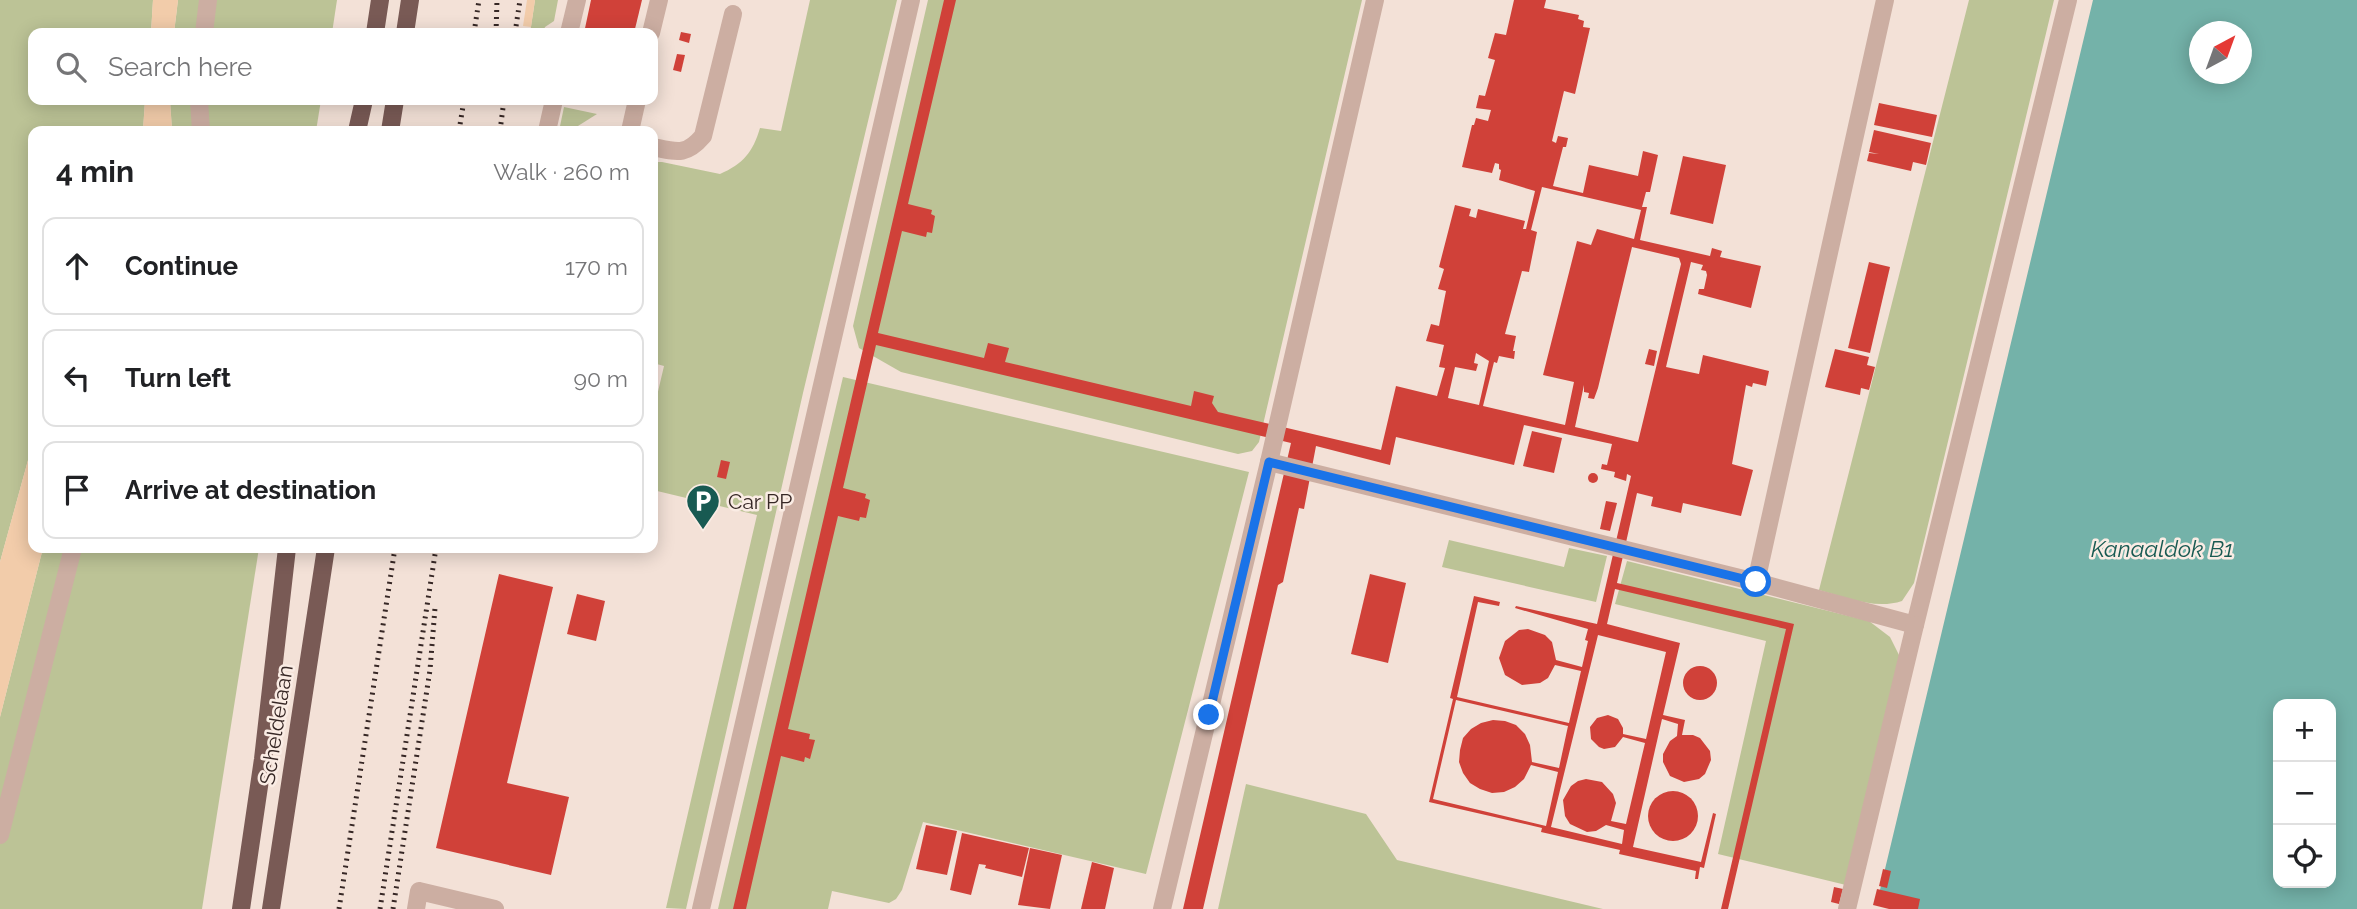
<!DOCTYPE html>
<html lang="en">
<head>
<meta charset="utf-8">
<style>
  :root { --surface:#fff; --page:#f2f2f2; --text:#202124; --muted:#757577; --line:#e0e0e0 }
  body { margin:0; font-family:Raleway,sans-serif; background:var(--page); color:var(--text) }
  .controls { position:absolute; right:21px; bottom:21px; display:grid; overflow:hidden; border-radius:14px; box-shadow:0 4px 18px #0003 }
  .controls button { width:63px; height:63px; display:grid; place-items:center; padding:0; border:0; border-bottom:2px solid var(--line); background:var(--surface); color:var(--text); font:35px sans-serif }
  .compass { position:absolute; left:2189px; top:21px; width:63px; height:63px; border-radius:50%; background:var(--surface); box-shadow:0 4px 18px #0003; rotate:41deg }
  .stop { position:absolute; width:21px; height:21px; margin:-16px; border:5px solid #1a73e8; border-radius:50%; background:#fff }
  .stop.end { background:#1a73e8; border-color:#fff; box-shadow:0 2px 7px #0008 }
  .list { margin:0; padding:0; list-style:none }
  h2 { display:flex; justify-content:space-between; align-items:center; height:91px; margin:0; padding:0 28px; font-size:30px }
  h2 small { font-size:23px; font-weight:400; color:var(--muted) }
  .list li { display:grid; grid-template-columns:46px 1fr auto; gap:21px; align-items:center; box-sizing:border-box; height:98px; margin:0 14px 14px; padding:0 14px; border:2px solid var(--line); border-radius:14px }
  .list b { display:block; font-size:26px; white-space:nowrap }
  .list em { font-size:23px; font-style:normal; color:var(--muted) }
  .icon { flex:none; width:38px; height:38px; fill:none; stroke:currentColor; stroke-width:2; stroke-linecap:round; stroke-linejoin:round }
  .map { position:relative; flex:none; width:2357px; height:909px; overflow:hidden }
  .search { position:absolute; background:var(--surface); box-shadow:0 4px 18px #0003; left:28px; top:28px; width:630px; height:77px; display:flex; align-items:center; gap:18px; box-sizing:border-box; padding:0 24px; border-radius:14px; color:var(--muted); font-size:26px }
  .panel { position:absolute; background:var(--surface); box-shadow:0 4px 18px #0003; left:28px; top:126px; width:630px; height:427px; border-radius:14px }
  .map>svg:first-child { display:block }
</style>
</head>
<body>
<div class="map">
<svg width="2357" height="909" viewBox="0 0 2357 909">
  <rect width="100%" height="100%" fill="#f3e1d7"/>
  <g fill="#bcc396">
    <path d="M0 0H153L151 33H33V100H145L143 131H33V442L0 562Z"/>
    <path d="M178 0H337L332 33H174Z"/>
    <path d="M535 0H558L554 21 545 27 543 33H530Z"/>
    <path d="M810 0H897L803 393 686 909 666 908 757 515 653 490V413L664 366 653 363V162H662L720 174C743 164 753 152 760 128L781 131Z"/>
    <path d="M928 0H1362L1262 429 1259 442 1252 451 1238 454 901 372 859 348 853 326Z"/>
    <path d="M1969 0H2054L1914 583 1902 601C1875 610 1845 597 1819 590Z"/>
    <path d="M170 100H321L316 131H172Z"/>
    <path d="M564 107 597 114 570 131H559Z"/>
    <path d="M843 377 1249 472 1146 874 923 822 902 890 896 899 889 903 832 891 828 909H718Z"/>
    <path d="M1449 540 1564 567 1569 548 1607 556 1596 602 1442 567Z"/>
    <path d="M43 548H259L202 909H0V717Z"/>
    <path d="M1627 561 1869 621 1890 637 1900 657 1846 885 1718 854 1766 641 1615 604Z"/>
    <path d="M1246 784 1366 814 1397 860 1603 909H1218Z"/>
  </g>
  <g fill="#f2ccaa">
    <path d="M153 0H178L174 33H151Z"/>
    <path d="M527 0H535L531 27 523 26Z"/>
    <path d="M145 100H170L172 131H143Z"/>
    <path d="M33 442V548H43L0 717V562Z"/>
  </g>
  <path fill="#74b2a9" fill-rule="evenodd" d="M2093 0H2357V909H1918L1880 890ZM2200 32H2242V74H2200ZM2278 704H2331V883H2278Z"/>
  <g fill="#d04139" fill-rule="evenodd">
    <path d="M591 0H642L634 33H584Z"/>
    <path d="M944 0H956L908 204 932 210 931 214 935 216 932 233 927 232 926 237 902 231 878 333 984 358 988 343 1009 348 1005 362 1191 406 1194 391 1214 396 1212 403 1218 412 1381 450 1396 386 1437 396 1445 368 1439 367 1444 345 1426 341 1431 324 1439 326 1446 291 1438 289 1444 269 1439 267 1455 205 1471 209 1469 216 1476 218 1478 209 1525 221 1523 229H1526L1535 191 1499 180 1501 170 1499 169V164L1495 163 1492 173 1462 167 1472 125H1474L1476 118 1488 121 1491 110 1476 108 1479 95 1485 96 1495 60 1488 58 1495 33 1506 35 1514 0H1546L1544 8 1579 15 1578 19 1584 21 1583 27 1590 28 1575 94 1564 91 1552 141 1556 143 1558 136 1568 138 1566 147H1563L1553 186 1583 193 1589 165 1638 176 1643 151 1658 155 1650 192H1646L1642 207H1647L1640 240 1710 256 1712 248 1722 251 1720 257 1761 266 1751 308 1698 294 1699 289H1704L1707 275 1706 271 1701 270 1703 265 1691 262 1666 367 1699 374 1703 355 1769 371 1766 386 1753 383 1752 387 1746 385 1732 464 1753 470 1741 516 1683 503 1681 513 1651 506 1653 497 1637 493 1617 583 1794 624 1728 909H1721L1786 629 1615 589 1607 624 1680 643 1663 715 1685 720 1682 735H1693L1700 738 1710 751 1711 760 1705 774 1699 779 1684 782 1670 776 1663 762V754L1670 741 1677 736 1678 724 1662 719 1633 847 1701 862 1713 813 1716 814 1704 868 1700 867 1698 879H1695L1696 871 1619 854 1620 850 1541 832 1542 828 1429 802 1453 699 1450 698 1474 596 1500 602 1499 606 1478 602 1457 697 1569 723 1581 671 1555 665 1548 678 1540 683 1522 685 1505 675 1499 658 1505 641 1519 630 1528 629 1545 635 1552 642 1556 660 1582 667 1588 641 1585 640 1588 629 1515 608 1516 606 1597 624 1631 476 1627 474 1626 481 1614 477 1615 472 1601 469 1602 464 1607 465 1612 444 1524 425 1514 465 1396 437 1390 465 1316 446 1304 509 1299 508 1283 582 1278 585 1203 909H1183L1291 443 876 345 843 488 866 494 865 498 870 500 866 518 860 517 859 521 838 516 788 729 810 734 809 739 815 740 810 759 805 757 804 762 781 756 746 909H733ZM1542 187 1641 210 1634 239 1597 229 1591 245 1577 241 1543 375 1574 382 1565 425 1483 406 1494 362 1497 363 1499 356 1514 359 1515 351H1513L1516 336 1505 334 1522 271 1529 272 1537 232 1531 230ZM1632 247 1679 258 1681 264 1638 442 1575 427 1584 385V392L1589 393 1588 398 1594 399 1598 388ZM1476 353 1489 361 1479 405 1448 398 1455 367 1476 371 1478 364 1474 363ZM1598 635 1666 652 1646 739 1623 734V728L1618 719 1608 715 1597 718 1590 727 1591 739 1599 747 1604 749 1615 747 1623 737 1645 743 1626 824 1611 821 1616 803 1613 794 1602 782 1586 779 1578 781 1571 786 1563 800 1565 816 1570 824 1587 832 1596 831 1606 825 1624 830 1622 844 1551 827ZM1456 700 1568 726 1559 768 1532 762 1530 745 1525 734 1516 725 1505 721 1493 720 1481 723 1471 729 1463 738 1460 750 1459 762 1463 773 1470 783 1480 789 1492 793 1504 792 1515 787 1524 779 1531 765 1558 772 1546 826 1433 799Z"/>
    <path d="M681 32 691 34 689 43 679 40Z"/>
    <path d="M677 54 685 55 681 72 673 70Z"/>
    <path d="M1879 103 1937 115 1932 137 1874 125Z"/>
    <path d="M1874 130 1931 143 1926 165 1913 162 1911 171 1867 161 1869 153 1879 154 1869 152Z"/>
    <path d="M1683 156 1726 165 1713 224 1670 214Z"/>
    <path d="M1869 262 1890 267 1870 353 1848 348Z"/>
    <path d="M1649 349 1657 351 1654 366 1645 364Z"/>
    <path d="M1835 349 1869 357 1867 365 1875 367 1869 390 1861 388 1860 395 1825 387Z"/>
    <path d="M1532 431 1562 438 1554 473 1523 466Z"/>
    <path d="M721 460 730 462 726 479 717 477Z"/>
    <circle cx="1593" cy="478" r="5"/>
    <path d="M1606 501 1617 503 1610 531 1600 529Z"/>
    <path d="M499 574 553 587 507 783 569 797 551 875 436 848Z"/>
    <path d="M1370 574 1406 583 1388 663 1351 654Z"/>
    <path d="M577 594 605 601 596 641 567 634Z"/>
    <circle cx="1700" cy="683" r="17"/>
    <circle cx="1673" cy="816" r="25"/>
    <path d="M926 825 957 831 947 875 916 869Z"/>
    <path d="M962 833 1029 848 1022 877 985 868 986 865 979 864 971 895 950 890Z"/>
    <path d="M1030 848 1062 855 1050 909 1018 905Z"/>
    <path d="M1092 862 1114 868 1105 909H1081Z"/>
    <path d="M1883 869 1891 871 1887 888 1879 886Z"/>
    <path d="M1834 887 1843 889 1839 904 1831 902Z"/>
    <path d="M1877 889 1920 899 1918 909H1889L1873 905Z"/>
  </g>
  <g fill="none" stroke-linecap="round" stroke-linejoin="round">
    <g stroke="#ccaea2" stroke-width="18">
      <path d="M204 33 208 0"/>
      <path d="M569 33 577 0"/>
      <path d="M651 33 659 0"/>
      <path d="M199 100 201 131"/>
      <path d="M547 131 554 100"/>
      <path d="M630 131 637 100"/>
      <path d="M653 147C677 152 686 156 703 136L733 14"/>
      <path d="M1269 462 1756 582 1885 0"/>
      <path d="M1756 582 1915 625 2068 0"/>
      <path d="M0 835 73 548"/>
      <path d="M416 909 419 891 495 909"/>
      <path d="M701 909 911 0"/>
      <path d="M1162 909 1269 462 1375 0"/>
      <path d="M1847 909 1915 625"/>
    </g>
    <g stroke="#795a55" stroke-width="18">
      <path d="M375 33 380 0"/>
      <path d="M405 33 410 0"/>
      <path d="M357 131 364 100"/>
      <path d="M390 131 395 100"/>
      <path d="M241 909 263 759 287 548"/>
      <path d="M271 909 326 548"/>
    </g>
    <g stroke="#362725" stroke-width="5" stroke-dasharray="2 5" stroke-linecap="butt">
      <path d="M474 33 479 0"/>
      <path d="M496 33 497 0"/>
      <path d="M515 33 520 0"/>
      <path d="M459 131 464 100"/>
      <path d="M500 131 504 100"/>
      <path d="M339 909 395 548"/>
      <path d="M380 909 436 548"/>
      <path d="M393 909 430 670 435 608"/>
    </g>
  </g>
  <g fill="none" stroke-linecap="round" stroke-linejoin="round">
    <path stroke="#1a73e8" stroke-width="9" d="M1209 715 1269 462 1756 582"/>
  </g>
  <defs>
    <g id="parking-pin" transform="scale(1.75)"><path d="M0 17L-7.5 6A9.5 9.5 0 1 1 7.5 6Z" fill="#185a52" stroke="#faece4"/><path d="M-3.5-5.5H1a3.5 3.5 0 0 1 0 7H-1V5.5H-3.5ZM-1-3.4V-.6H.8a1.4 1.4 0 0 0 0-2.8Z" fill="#fff"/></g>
  </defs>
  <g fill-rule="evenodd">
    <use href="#parking-pin" x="703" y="501"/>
  </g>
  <g text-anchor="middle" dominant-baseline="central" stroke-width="5" stroke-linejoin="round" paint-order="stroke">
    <g font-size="21" fill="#362725" stroke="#faece4" text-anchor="start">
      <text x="728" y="501">Car PP</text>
    </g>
    <g font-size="21" fill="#362725" stroke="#faece4">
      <text transform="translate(276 725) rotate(-81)">Scheldelaan</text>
    </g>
    <g font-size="23" font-style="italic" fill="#185a52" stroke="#faece4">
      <text x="2162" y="548">Kanaaldok B1</text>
    </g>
  </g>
</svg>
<div class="controls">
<button>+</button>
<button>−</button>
<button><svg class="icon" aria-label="locate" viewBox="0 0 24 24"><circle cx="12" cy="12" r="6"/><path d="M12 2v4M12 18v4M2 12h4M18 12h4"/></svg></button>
</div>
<svg class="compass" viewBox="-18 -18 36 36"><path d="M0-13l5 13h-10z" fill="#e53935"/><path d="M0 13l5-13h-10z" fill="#757577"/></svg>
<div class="stop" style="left:1756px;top:582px"></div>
<div class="stop end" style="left:1209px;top:715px"></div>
<div class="search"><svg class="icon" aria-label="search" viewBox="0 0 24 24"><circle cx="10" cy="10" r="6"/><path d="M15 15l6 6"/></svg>Search here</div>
<section class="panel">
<h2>4 min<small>Walk · 260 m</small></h2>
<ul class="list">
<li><svg class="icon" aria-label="ahead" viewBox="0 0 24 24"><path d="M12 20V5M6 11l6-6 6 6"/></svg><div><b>Continue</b></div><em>170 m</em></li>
<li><svg class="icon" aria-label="left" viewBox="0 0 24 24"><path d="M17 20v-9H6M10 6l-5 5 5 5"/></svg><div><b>Turn left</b></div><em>90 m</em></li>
<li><svg class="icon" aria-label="arrive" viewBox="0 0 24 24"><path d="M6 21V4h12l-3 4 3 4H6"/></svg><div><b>Arrive at destination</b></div></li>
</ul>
</section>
</div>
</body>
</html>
